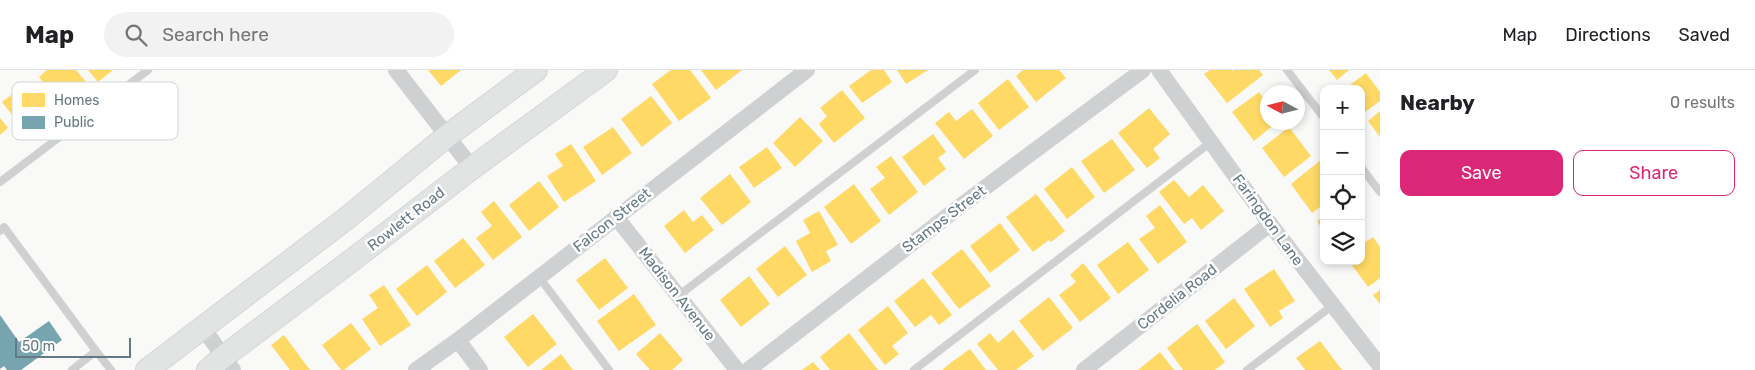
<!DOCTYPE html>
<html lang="en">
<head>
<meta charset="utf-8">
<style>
  :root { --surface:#fff; --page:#f2f2f2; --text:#202124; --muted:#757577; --line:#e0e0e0; --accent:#db2777 }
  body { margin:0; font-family:Rubik,sans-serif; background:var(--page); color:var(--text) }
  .controls { position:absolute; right:15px; top:15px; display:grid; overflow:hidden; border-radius:10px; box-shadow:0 2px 8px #0003 }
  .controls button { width:45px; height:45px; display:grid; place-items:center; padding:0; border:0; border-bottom:1px solid var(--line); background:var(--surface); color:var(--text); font:25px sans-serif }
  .compass { position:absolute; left:1260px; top:15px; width:45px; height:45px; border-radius:50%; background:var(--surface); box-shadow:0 2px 8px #0003; rotate:277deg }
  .scale { position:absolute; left:15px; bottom:12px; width:116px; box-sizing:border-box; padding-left:5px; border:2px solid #647983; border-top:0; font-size:14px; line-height:18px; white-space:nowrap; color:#647983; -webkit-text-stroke:4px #fff; paint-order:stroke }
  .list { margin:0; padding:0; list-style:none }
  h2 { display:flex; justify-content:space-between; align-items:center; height:65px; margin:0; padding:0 20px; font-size:21px }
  h2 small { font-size:16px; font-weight:400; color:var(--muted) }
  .actions { display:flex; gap:10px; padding:15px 20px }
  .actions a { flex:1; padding:11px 0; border:1px solid var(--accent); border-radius:10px; text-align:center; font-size:18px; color:var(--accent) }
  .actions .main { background:var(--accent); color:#fff }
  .icon { flex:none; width:28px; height:28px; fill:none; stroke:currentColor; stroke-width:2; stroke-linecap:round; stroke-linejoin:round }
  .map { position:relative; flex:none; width:1380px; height:300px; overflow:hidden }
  header { display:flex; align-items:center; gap:30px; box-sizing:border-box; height:70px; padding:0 25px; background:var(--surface); border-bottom:1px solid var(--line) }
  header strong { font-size:24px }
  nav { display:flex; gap:28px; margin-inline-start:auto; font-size:18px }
  .search { width:350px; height:45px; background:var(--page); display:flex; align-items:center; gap:12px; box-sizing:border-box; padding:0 18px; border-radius:28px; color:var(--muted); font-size:19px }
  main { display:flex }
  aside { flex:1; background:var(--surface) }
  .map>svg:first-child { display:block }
</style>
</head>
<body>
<header>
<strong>Map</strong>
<div class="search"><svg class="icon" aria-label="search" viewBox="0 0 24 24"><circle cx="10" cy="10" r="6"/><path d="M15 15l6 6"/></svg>Search here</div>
<nav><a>Map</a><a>Directions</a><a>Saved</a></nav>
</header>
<main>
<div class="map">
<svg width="1380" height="300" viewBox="0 0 1380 300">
  <rect width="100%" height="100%" fill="#f9f9f8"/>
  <g fill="#ffd966">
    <path d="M47 0H76L91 18 77 28 65 13 52 24 39 7Z"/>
    <path d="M88 0H113L98 12Z"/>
    <path d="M428 0H461L441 16Z"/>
    <path d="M671 0H690L711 28 679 51 652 14Z"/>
    <path d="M701 0H742L716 20Z"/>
    <path d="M871 0H884L892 12 862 33 849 16Z"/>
    <path d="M897 0H928L906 14Z"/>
    <path d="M1023 0H1059L1066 8 1036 32 1016 6Z"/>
    <path d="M1210 0H1231L1233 1 1234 0H1259L1263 5 1227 33 1204 4Z"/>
    <path d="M1329 0H1349L1337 10Z"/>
    <path d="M1366 3 1380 22V31L1361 45V19H1345Z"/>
    <path d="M1008 9 1029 37 999 60 978 33Z"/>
    <path d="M27 13 49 41 24 60 2 32Z"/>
    <path d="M842 20 865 48 834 73 819 54 827 46 820 38Z"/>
    <path d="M1259 22 1268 34V52H1277L1254 71 1232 42Z"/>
    <path d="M651 26 672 53 642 77 621 49Z"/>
    <path d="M1149 38 1170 64 1153 79 1160 88 1147 98 1118 63Z"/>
    <path d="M972 39 993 66 964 89 935 53 949 42 956 51Z"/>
    <path d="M1380 41V67L1368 51Z"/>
    <path d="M800 47 823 71 795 97 773 73Z"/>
    <path d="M0 48 8 58 0 65Z"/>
    <path d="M613 57 632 83 602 105 583 77Z"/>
    <path d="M1289 57 1311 86 1284 107 1262 78Z"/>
    <path d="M933 64 946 82 938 88 946 99 924 116 902 87Z"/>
    <path d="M1112 69 1135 100 1104 123 1081 91Z"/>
    <path d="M571 74 596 111 564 132 547 106 563 96 555 84Z"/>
    <path d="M767 77 782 98 754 118 739 97Z"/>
    <path d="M891 86 918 122 889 145 870 119 885 108 876 97Z"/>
    <path d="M1322 89 1324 91V134L1312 143 1291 114Z"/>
    <path d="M1072 97 1095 127 1067 149 1044 119Z"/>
    <path d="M730 104 751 132 722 155 700 128Z"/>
    <path d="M1174 110 1189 127 1203 115 1224 141 1201 160 1192 148 1184 154 1159 122Z"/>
    <path d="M539 111 559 137 529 161 509 135Z"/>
    <path d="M854 114 881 151 851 174 824 137Z"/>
    <path d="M1036 124 1065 161 1051 172 1049 170 1033 182 1006 147Z"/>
    <path d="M494 131 522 167 493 190 476 168 492 156 481 142Z"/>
    <path d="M1160 135 1187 172 1158 194 1139 169 1155 158 1146 146Z"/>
    <path d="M684 140 693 152 702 145 714 160 685 183 664 156Z"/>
    <path d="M819 141 838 175 826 181 831 191 812 202 796 171 810 163 803 150Z"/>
    <path d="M1324 146V162L1317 151Z"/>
    <path d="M1000 153 1020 180 990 203 970 176Z"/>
    <path d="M1373 167 1380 177V208L1368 217 1349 191H1361V175Z"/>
    <path d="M463 168 485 195 455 218 434 191Z"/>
    <path d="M1128 172 1149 200 1118 224 1097 195Z"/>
    <path d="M785 176 807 205 778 227 756 199Z"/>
    <path d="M962 179 991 216 959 239 931 203Z"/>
    <path d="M605 188 628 218 599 240 576 210Z"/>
    <path d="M1083 193 1111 228 1080 252 1059 225 1076 212 1070 205Z"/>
    <path d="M427 195 447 222 417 246 396 219Z"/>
    <path d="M1274 199 1295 231 1279 241 1283 248 1270 257 1244 219Z"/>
    <path d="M749 206 770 234 741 257 720 230Z"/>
    <path d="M923 208 952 245 939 255 931 245 915 257 894 231Z"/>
    <path d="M384 215 411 255 380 276 362 249 378 238 369 225Z"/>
    <path d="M1380 220V234L1373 225Z"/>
    <path d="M634 224 656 255 619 281 597 251Z"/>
    <path d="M1049 227 1073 258 1043 281 1019 251Z"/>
    <path d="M1234 228 1255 256 1226 279 1205 251Z"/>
    <path d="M888 236 908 263 892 276 899 284 885 295 858 260Z"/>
    <path d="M533 244 557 274 528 297 504 267Z"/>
    <path d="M351 253 371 279 344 300H341L322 275Z"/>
    <path d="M1197 254 1225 292 1215 300H1183L1167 278Z"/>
    <path d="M1013 260 1034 286 1016 300H998L977 274 990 263 998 273Z"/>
    <path d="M660 263 683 290 672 300H650L636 284Z"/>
    <path d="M849 263 878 300H830L820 287Z"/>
    <path d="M284 265 310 300H290L271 275Z"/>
    <path d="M1320 271 1342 300H1305L1296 288Z"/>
    <path d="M970 279 986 300H942L953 291Z"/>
    <path d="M1160 282 1174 300H1138Z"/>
    <path d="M561 284 573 300H541Z"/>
    <path d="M813 292 820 300H802Z"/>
  </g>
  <path fill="#76a5af" d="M0 245 19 272 49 251 62 270 21 300H7L4 296 0 299Z"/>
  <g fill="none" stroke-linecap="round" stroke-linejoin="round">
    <g stroke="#d4d6d6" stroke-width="24">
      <g id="secondary">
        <path d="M147 300 347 148 447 66 536 0"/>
        <path d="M208 300 223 287 351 191 472 98 606 0"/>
      </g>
    </g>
    <g stroke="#cfd0d1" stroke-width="8">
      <path d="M1287 0 1324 48"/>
      <path d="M1361 97 1380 122"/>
      <path d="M0 112 148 0"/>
      <path d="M0 161 4 157 96 281"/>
      <path d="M539 207 609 300"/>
      <path d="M678 226 975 0"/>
      <path d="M72 300 96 281 111 300"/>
      <path d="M914 300 1211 72"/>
      <path d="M1247 300 1332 236"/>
    </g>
    <g stroke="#cfd0d1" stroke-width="16">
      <path d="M396 0 472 98"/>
      <path d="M1159 0 1270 154 1380 296"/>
      <path d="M616 147 737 300"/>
      <path d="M203 258 233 300"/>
      <path d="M458 270 480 300"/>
      <path d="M416 300 458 270 807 0"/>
      <path d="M748 300 963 134 1143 0"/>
      <path d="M1084 300 1270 154"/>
    </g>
    <use href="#secondary" stroke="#e2e3e3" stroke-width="22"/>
  </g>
  <g text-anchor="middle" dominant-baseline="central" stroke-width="5" stroke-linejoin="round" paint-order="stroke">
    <g font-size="15" fill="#647983" stroke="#fff">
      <text transform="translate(406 149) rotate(-38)">Rowlett Road</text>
      <text transform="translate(944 149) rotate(-37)">Stamps Street</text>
      <text transform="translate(612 150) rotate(-38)">Falcon Street</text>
      <text transform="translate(1268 150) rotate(54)">Faringdon Lane</text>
      <text transform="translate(677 224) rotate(52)">Madison Avenue</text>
      <text transform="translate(1177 227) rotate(-38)">Cordelia Road</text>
    </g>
  </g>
  <rect x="12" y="12" width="166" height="58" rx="8" fill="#fff" stroke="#d0d7da" stroke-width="1"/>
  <rect x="22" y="23" width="23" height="14" fill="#ffd966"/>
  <rect x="22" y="46" width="23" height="13" fill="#76a5af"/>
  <g font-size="14" fill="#647983">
    <text x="54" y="35">Homes</text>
    <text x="54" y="57">Public</text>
  </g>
</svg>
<div class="controls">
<button>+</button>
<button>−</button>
<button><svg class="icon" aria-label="locate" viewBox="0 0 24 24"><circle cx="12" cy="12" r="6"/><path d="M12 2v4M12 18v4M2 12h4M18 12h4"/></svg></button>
<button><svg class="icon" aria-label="layers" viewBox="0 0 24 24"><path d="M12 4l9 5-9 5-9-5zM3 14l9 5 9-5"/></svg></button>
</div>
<svg class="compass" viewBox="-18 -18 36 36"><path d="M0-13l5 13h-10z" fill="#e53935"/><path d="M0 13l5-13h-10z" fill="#757577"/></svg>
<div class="scale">50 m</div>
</div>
<aside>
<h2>Nearby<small>0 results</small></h2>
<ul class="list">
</ul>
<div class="actions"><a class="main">Save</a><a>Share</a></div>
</aside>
</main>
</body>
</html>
